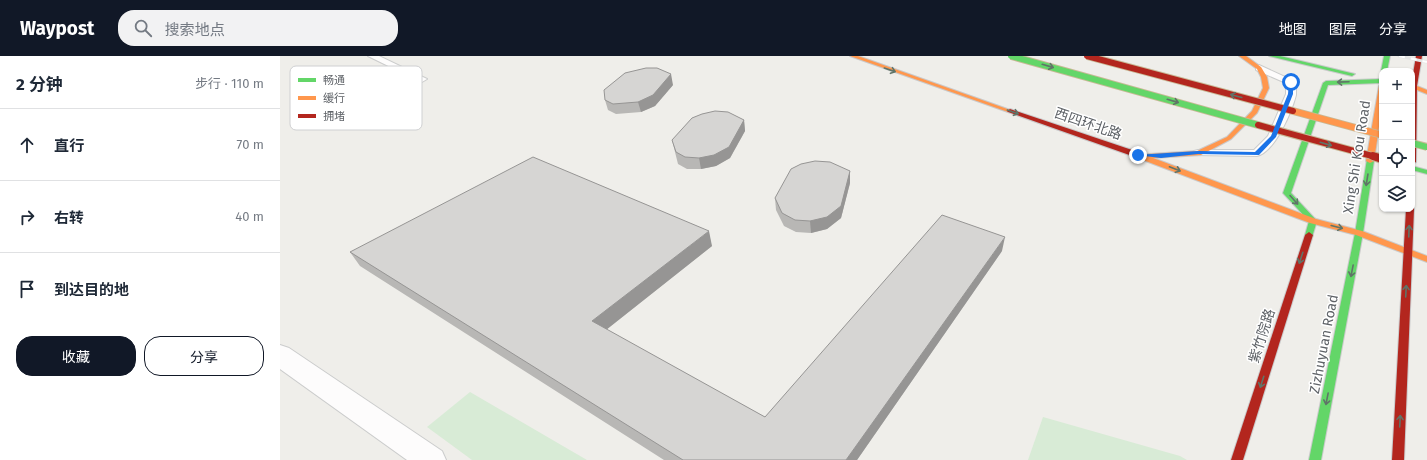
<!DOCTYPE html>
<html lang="zh">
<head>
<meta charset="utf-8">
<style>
  :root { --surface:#fff; --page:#f2f2f3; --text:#1f2937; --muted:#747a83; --line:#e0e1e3; --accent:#111827 }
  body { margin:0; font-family:"Fira Sans","Noto Sans SC",sans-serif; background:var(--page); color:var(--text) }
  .controls { position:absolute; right:12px; top:12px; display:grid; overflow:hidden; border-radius:8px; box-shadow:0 1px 3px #0004 }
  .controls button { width:36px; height:36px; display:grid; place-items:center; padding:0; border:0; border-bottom:1px solid var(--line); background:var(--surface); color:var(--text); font:20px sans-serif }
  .stop { position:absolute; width:12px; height:12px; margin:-9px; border:3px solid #1a73e8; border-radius:50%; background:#fff }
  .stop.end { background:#1a73e8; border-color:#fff; box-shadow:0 1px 4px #0008 }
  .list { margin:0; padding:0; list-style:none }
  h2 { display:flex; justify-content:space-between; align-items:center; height:52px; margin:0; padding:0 16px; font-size:17px }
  h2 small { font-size:13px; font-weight:400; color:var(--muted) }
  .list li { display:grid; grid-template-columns:26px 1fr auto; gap:12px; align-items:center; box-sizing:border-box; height:72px; padding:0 16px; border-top:1px solid var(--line) }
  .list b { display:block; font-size:15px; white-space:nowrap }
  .list em { font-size:13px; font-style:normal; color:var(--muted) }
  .actions { display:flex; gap:8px; padding:12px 16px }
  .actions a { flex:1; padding:9px 0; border:1px solid var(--accent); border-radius:16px; text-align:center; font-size:14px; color:var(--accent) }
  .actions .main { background:var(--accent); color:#fff }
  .icon { flex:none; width:22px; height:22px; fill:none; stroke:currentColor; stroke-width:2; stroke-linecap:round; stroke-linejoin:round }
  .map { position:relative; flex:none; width:1147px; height:404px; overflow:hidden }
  header { display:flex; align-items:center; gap:24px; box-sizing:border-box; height:56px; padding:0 20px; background:var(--accent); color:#fff }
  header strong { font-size:19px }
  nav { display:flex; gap:22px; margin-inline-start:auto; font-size:14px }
  .search { width:280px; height:36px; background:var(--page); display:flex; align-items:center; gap:10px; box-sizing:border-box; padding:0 14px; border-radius:16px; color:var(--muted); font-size:15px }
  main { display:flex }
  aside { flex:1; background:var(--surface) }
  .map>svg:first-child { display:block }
</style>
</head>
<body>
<header>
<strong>Waypost</strong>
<div class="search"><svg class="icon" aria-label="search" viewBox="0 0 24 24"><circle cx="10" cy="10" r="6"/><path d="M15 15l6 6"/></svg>搜索地点</div>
<nav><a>地图</a><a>图层</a><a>分享</a></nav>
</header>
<main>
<aside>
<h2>2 分钟<small>步行 · 110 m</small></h2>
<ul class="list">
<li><svg class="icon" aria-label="ahead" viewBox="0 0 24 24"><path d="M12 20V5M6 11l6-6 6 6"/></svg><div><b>直行</b></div><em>70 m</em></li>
<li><svg class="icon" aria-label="right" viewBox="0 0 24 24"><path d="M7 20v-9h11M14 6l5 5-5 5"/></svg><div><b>右转</b></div><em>40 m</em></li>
<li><svg class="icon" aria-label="arrive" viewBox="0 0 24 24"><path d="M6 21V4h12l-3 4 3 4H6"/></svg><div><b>到达目的地</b></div></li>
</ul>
<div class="actions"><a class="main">收藏</a><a>分享</a></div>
</aside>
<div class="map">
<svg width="1147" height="404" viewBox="0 0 1147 404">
  <rect width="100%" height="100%" fill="#efeeea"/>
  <g fill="#d8ebd6">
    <path d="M190 336 307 404H192L147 371Z"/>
    <path d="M763 361 900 400 907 404H748Z"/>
  </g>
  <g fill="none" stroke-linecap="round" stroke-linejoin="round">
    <g stroke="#cbcccc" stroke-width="2">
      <g id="lane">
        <path d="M88 0H99L147 23 142 26 139 25Z"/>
        <path d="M979 9 1016 26C1016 30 1016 35 1016 39 1012 55 995 96 977 100L914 99 912 97 914 95 918 94H974L988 80 1006 38V27L976 14V10Z"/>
      </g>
    </g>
    <g stroke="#cbcccc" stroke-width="2">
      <path id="street" d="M0 289 9 292 162 395 166 404H127L0 313Z"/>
    </g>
    <g stroke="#cacacb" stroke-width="2">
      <g id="fast">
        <path d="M989 0H1000L1075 18 1072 20Z"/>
        <path d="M1104 0H1110L1107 15H1102V16L1101 15Z"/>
        <path d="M1102 23V27L1048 29 1011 137 1037 165 1032 181H1026L1025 179 1029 165 1003 137 1043 27 1046 25Z"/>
        <path d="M1087 103H1093L1094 105 1083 177 1041 404H1029L1075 177Z"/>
        <path d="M1132 110 1147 114V118L1132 114Z"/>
      </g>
    </g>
    <g stroke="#cacacb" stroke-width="2">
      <g id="slow">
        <path d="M570 0H578L733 55 728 56Z"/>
        <path d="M959 0H966L981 11 987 21 989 32 977 57 951 83 921 99 873 102 1036 163 1082 175 1147 200V206L1076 179 1030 167 855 101 854 99 858 97 866 99 869 98 917 95 947 81 972 55 983 32 981 21 977 13Z"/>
        <path d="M1102 28V50L1094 105 1090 107 1086 105 1099 30Z"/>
        <path d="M1132 28 1147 34V38L1132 32Z"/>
      </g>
    </g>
    <g stroke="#cacacb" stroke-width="2">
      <g id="jam">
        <path d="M1136 0H1142L1137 30 1136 106 1132 108V24Z"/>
        <path d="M730 53 861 97 862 99 858 101H855L728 56 727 55Z"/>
        <path d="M1132 151 1134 153 1124 404H1112L1126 153H1132Z"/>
        <path d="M1029 176 1033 179 963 404H951L1025 179Z"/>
      </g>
    </g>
    <use href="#lane" fill="#fdfcfc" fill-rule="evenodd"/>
    <use href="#street" fill="#fdfcfc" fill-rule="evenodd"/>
    <use href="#fast" fill="#63d668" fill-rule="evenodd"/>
    <use href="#slow" fill="#ff974d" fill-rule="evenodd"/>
    <use href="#jam" fill="#b3261e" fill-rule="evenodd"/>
    <g stroke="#e4e4e4" stroke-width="3">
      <path id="rail" d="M1119 0 1147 6"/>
    </g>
    <use href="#rail" stroke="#fff" stroke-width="2" stroke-dasharray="6" stroke-linecap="butt"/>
    <g stroke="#c8b996" stroke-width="8" stroke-linecap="butt">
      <g id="fast-bridge">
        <path d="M731 0 978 69"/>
        <path d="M1132 87 1147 91"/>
      </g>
    </g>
    <g stroke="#c8b996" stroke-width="8" stroke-linecap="butt">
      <path id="slow-bridge" d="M1013 55 1102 79"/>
    </g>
    <g stroke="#c8b996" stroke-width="8" stroke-linecap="butt">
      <g id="jam-bridge-far1">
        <path d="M807 0 1013 55"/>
        <path d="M978 69 1096 101"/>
      </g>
    </g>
    <g stroke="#c8b996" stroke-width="10" stroke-linecap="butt">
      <path id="jam-bridge" d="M1093 100 1102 103"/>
    </g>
    <use href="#fast-bridge" stroke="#63d668" stroke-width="6"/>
    <use href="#slow-bridge" stroke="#ff974d" stroke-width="6"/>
    <use href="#jam-bridge-far1" stroke="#b3261e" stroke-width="6"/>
    <use href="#jam-bridge" stroke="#b3261e" stroke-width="8"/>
  </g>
  <g fill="#b8b7b5">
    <path d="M393 29 375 50 361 56 336 58 328 54 325 44Z"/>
    <path d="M464 64 465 75 450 102 436 110 421 113H407L398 108 392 84Z"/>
    <path d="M570 127 561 162 547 173 531 177 516 176 504 170 496 154 495 142Z"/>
    <path d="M432 190 326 274 485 361 722 195 577 404H384L80 210 70 196Z"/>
  </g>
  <g fill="#969594">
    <path d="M391 18 393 29 375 50 361 56 358 46Z"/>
    <path d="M464 64 465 75 450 102 436 110 421 113 419 102Z"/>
    <path d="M570 115V127L561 162 547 173 531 177 530 165Z"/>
    <path d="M429 175 432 190 317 281 312 265Z"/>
    <path d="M725 181 722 195 577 404H566Z"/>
  </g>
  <g fill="#d6d5d3" stroke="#969594">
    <path d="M366 12H377L391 18 373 39 358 46 333 48 325 44 324 34 345 17Z"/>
    <path d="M435 55 448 56 464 64 449 91 434 99 419 102 405 101 396 96 392 84 412 62 422 58Z"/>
    <path d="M253 101 429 175 312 265 485 361 662 159 725 181 566 404H403L70 196Z"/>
    <path d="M535 105 550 106 570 115 561 150 547 161 530 165 515 164 502 157 495 142 511 113 521 108Z"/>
  </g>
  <defs><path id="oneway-shaft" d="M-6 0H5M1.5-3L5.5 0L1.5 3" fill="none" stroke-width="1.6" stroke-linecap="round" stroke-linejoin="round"/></defs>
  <g stroke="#607468">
    <use href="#oneway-shaft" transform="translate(768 10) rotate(16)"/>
    <use href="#oneway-shaft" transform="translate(610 14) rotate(19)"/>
    <use href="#oneway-shaft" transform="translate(1063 26) rotate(178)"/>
    <use href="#oneway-shaft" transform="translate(956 40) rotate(-165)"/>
    <use href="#oneway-shaft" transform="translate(893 45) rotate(16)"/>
    <use href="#oneway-shaft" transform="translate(733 56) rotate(19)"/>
    <use href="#oneway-shaft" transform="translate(1046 88) rotate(16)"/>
    <use href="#oneway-shaft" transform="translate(895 113) rotate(21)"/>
    <use href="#oneway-shaft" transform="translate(1087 124) rotate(99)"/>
    <use href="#oneway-shaft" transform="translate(1014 144) rotate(48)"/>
    <use href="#oneway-shaft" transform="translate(1057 171) rotate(14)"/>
    <use href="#oneway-shaft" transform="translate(1129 175) rotate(-88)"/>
    <use href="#oneway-shaft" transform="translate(1021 202) rotate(108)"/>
    <use href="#oneway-shaft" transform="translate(1072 215) rotate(101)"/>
    <use href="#oneway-shaft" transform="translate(1126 235) rotate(-87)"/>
    <use href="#oneway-shaft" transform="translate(982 326) rotate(108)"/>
    <use href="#oneway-shaft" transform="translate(1047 343) rotate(101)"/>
    <use href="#oneway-shaft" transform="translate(1120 365) rotate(-87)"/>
  </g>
  <path fill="#1a73e8" d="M1011 25 1013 26V38L996 81 979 99 918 98 881 102 856 99 918 95 975 96 991 80 1008 38 1009 26Z"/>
  <g text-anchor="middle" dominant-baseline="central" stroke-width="3" stroke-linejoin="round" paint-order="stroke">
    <g font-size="14" fill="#5f6368" stroke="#fff">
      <text transform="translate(808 68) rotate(19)">西四环北路</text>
      <text transform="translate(1077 101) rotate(-81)">Xing Shi Kou Road</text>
      <text transform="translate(982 280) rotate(-72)">紫竹院路</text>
      <text transform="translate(1044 288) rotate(-79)">Zizhuyuan Road</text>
    </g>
  </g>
  <rect x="10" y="10" width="132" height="64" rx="6" fill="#fff" stroke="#cfd0d2" stroke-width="1"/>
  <rect x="18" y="22" width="18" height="4" fill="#63d668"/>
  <rect x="18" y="40" width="18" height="4" fill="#ff974d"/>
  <rect x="18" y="58" width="18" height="4" fill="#b3261e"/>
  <g font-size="11" fill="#5f6368">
    <text x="43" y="28">畅通</text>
    <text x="43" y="46">缓行</text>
    <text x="43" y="64">拥堵</text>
  </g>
</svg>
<div class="controls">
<button>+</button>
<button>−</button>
<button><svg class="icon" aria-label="locate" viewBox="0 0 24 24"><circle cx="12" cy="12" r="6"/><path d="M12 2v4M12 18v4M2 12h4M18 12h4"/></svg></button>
<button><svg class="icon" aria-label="layers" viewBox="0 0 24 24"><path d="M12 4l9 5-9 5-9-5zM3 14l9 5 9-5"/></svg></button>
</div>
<div class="stop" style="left:1011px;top:26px"></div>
<div class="stop end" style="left:858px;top:99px"></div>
</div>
</main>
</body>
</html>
